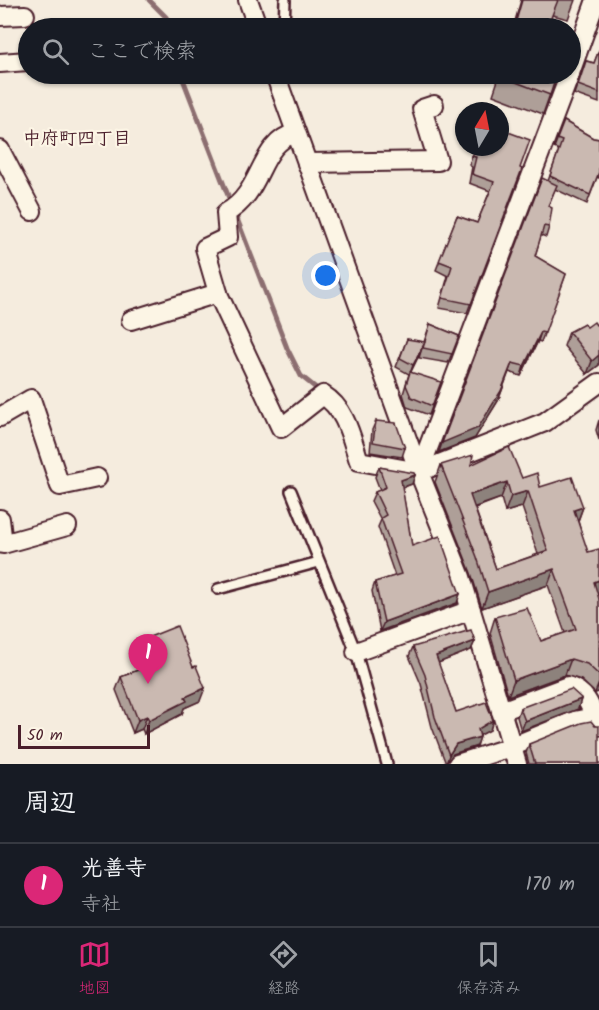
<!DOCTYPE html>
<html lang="ja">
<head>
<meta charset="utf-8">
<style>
  :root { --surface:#171b24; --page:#242831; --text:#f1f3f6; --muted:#9ea1a6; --line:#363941; --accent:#db2777 }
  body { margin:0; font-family:Kalam,"Klee One",sans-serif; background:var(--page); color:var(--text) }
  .compass { position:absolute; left:455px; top:102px; width:54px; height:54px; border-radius:50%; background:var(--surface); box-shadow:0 2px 4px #0004; rotate:10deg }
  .scale { position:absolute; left:18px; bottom:15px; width:132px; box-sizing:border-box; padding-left:6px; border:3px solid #4a1f2b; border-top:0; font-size:16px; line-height:21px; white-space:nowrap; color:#4a1f2b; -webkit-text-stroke:4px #fcf5e5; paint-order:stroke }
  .you { position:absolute; left:326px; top:276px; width:21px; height:21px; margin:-15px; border:4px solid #fff; border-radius:50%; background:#1a73e8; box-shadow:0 0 0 9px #1a73e833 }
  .badge { display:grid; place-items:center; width:39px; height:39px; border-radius:50%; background:var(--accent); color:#fff; font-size:20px; font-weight:700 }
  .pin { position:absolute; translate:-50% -50px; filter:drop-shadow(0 2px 3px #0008) }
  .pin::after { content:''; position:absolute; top:32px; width:21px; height:18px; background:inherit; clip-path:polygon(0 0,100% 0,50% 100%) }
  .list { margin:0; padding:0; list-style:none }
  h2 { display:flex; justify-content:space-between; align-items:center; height:78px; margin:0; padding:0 24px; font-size:26px }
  h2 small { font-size:20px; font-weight:400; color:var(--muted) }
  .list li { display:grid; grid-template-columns:39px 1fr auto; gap:18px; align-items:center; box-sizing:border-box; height:84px; padding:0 24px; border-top:2px solid var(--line) }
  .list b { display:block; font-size:22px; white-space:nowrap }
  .list p { margin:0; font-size:20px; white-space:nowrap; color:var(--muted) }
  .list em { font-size:20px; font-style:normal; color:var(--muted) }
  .icon { flex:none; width:33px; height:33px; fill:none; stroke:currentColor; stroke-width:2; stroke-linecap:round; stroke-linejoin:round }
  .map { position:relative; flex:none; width:599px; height:764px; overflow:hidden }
  .search { position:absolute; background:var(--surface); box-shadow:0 2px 4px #0004; left:18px; right:18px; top:18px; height:66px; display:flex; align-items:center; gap:15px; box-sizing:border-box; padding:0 21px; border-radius:33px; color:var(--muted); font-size:22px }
  .sheet { height:162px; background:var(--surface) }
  nav { display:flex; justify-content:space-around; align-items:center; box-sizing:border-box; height:84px; border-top:2px solid var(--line); background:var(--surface); font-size:16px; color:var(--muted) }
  nav a { display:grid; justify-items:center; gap:3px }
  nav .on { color:var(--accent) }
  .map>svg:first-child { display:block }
</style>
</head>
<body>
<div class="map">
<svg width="599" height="764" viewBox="0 0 599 764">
  <rect width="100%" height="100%" fill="#f5ecde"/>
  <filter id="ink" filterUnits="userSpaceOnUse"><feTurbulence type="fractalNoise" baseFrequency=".0167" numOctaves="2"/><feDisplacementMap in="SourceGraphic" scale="12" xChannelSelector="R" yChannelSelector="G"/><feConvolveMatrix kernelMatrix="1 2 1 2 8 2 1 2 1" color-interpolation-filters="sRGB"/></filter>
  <g filter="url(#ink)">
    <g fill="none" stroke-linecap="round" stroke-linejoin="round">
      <g stroke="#8c6e70" stroke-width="5">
        <path d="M149 0 166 17 173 28"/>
        <path d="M181 74 287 348 301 376 316 388"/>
      </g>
      <g stroke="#4a1f2b" stroke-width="14">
        <g id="lane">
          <path d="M284 28 285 0"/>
          <path d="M291 491 356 652 387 764"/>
          <path d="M218 589 319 562"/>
        </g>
      </g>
      <g stroke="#4a1f2b" stroke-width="22">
        <g id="street">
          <path d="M248 0 258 28"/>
          <path d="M0 16 25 15"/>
          <path d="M0 63 28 61"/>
          <path d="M570 73 596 0"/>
          <path d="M275 74 419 472 461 577 517 764"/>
          <path d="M296 133C258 143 264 192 226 213L228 237 205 248 219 296 281 428 323 395C346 409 351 437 359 461L419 472 545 422 599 383"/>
          <path d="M0 150 32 211"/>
          <path d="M307 163 438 161 422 109 434 105"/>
          <path d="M131 320 218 293"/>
          <path d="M0 417 31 399 60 486 97 478"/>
          <path d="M419 472 570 74"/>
          <path d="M0 519 3 544 67 526"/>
          <path d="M356 652 471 610"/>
          <path d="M501 711 568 686C588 693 591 708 598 726"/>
          <path d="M457 764 511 747 574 721 599 716"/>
        </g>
      </g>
      <use href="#lane" stroke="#fcf5e5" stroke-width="9"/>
      <use href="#street" stroke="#fcf5e5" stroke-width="18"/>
    </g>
    <g fill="#ae9f98" stroke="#4a1f2b" stroke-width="1.5" fill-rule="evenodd">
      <path d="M521 0H575L568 19 552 15 547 28H513Z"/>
      <path d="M599 50V103L574 94 586 61 594 63Z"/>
      <path d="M500 74H557L543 114 493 95Z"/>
      <path d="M564 121 593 138 599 139V178L597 177 587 204 555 189 548 207 549 227 546 237 541 235 535 256 566 274 541 342 538 341 521 376 509 372 498 401 475 438 439 452 548 181 559 150 554 148Z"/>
      <path d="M472 156 522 169 467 313 439 308 448 276 436 270 457 216 477 223 490 191 469 183 472 167 469 165Z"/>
      <path d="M430 324 459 336 448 363 419 358 421 351 410 373 441 382 429 415 407 407 403 394 409 374 396 367 407 339 424 342Z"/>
      <path d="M596 325 599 365 587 374 564 346 569 332Z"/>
      <path d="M599 420V440L596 430Z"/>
      <path d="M376 421 405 448 402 457 370 452 372 430Z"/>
      <path d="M441 465H471L522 478 583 507 578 521 599 599V692L595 693 581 680 565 675 508 696 490 633 495 617 541 641 565 633 548 585 482 608 471 573 435 482ZM501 498 505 512 522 507 538 554 496 569 475 508Z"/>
      <path d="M379 467 415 475 412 484 402 488 412 546 457 603 380 631 372 591 375 582 395 576 378 527 381 520 371 501 375 492 380 490 375 477Z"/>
      <path d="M147 638 200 701 184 708 182 714 144 734 142 729 133 733 116 690 121 677 148 666 142 652Z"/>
      <path d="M475 641 471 650 438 663 456 712 493 720 490 730 480 735 477 746 453 754 446 764 432 727 421 684 409 656 413 647Z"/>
      <path d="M581 699 578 709 521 731 517 717 520 708Z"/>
      <path d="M595 726 599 764H529L526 753 529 744Z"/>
    </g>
    <g fill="#8d827c" stroke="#4a1f2b" stroke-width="1.5">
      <path d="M541 332 538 341 521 376 524 366Z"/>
      <path d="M425 342 421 351 410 374 413 365Z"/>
      <path d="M599 355V365L587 374 592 361Z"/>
      <path d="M512 363 498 401 475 438 439 452 442 443Z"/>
      <path d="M415 475 412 484 397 489 401 480Z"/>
      <path d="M507 482 501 498 464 511 470 495Z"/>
      <path d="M528 491 522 507 505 512 511 496Z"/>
      <path d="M583 507 577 523 574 510Z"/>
      <path d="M554 569 548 585 482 608 488 592Z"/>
      <path d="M599 580V595L588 598 594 582Z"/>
      <path d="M460 594 457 603 380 631 384 622Z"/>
      <path d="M475 641 471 650 433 665 436 656Z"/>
      <path d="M571 659 565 675 508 696 514 680Z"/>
      <path d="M599 683V692L595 693Z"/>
      <path d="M205 688 200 701 184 708 182 714 144 734 149 720 185 697Z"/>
      <path d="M581 699 578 709 521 731 525 721Z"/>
      <path d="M147 716 142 729 133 733 138 720Z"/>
      <path d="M493 720 490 730 475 738 478 729Z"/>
      <path d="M480 737 477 746 453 754 446 764 449 755 456 744Z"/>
    </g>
    <g fill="#cab9b1" stroke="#4a1f2b" stroke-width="1.5" fill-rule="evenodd">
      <path d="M522 0H558L547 28H514Z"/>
      <path d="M599 50V93L578 85 586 61 594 63Z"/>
      <path d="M501 74H557L550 95 500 76Z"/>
      <path d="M564 121 593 138 599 139V172L590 195 550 176 562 141 557 139Z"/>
      <path d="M500 129 530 140 520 168 522 169 471 304 442 298 452 266 439 261 457 216 477 223 494 182 472 174 476 157 472 156 477 147H500Z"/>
      <path d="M542 178 557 185 548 206 552 208 549 227 544 226 535 256 566 274 545 333 541 332 524 366 512 363 501 391 478 428 442 443Z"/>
      <path d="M594 322 596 325 599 323V355L592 361 569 332 584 324 587 327Z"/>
      <path d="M430 324 459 336 452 354 423 348Z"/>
      <path d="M407 339 425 342 413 365 400 358Z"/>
      <path d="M410 372 441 382 432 406 411 397 406 385Z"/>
      <path d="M376 421 396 423 405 448 373 442Z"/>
      <path d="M509 447 522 478 537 473 540 487 572 477 583 507 574 510 588 552 599 549V580L594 582 599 599V675L587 664 571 659 514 680 495 617 527 608 541 641 576 629 554 569 488 592 477 557 441 465 473 455 471 465ZM507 482 511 496 528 491 548 551 496 569 470 495Z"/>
      <path d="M379 467 414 473 415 475 401 480 412 546 440 536 460 594 384 622 375 582 401 574 381 518 386 515 375 492 386 487Z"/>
      <path d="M177 626 193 667 196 666 205 688 185 697 187 701 149 720 147 716 138 720 121 677 157 662 147 638Z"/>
      <path d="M471 630 475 641 436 656 456 712 486 702 493 720 478 729 480 737 456 744 449 755 435 717 425 675 413 647Z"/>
      <path d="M571 689 581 698V699L525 721 520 708Z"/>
      <path d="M591 721 595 726H599V764H535L529 744 581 723Z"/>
    </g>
  </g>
  <g text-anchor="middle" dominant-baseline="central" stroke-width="4.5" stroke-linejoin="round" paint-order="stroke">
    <g font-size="18" font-weight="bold" fill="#4a1f2b" stroke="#fcf5e5">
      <text x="77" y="139">中府町四丁目</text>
    </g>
  </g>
</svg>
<svg class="compass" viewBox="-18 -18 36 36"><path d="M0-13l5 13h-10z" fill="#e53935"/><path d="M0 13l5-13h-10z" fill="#9ea1a6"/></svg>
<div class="scale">50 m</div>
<div class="you"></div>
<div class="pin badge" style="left:148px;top:684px">1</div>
<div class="search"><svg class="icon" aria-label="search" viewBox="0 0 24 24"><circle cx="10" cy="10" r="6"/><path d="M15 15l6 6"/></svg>ここで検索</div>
</div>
<section class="sheet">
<h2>周辺<small></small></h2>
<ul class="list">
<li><span class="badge">1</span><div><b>光善寺</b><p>寺社</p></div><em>170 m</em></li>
</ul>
</section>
<nav>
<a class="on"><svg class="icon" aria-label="map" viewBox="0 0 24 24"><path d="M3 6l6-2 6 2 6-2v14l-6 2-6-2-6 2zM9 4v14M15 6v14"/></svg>地図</a>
<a><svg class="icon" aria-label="directions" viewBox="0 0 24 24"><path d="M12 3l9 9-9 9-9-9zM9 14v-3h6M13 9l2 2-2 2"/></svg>経路</a>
<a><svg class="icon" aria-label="saved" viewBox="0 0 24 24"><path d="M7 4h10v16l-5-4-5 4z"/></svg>保存済み</a>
</nav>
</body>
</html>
